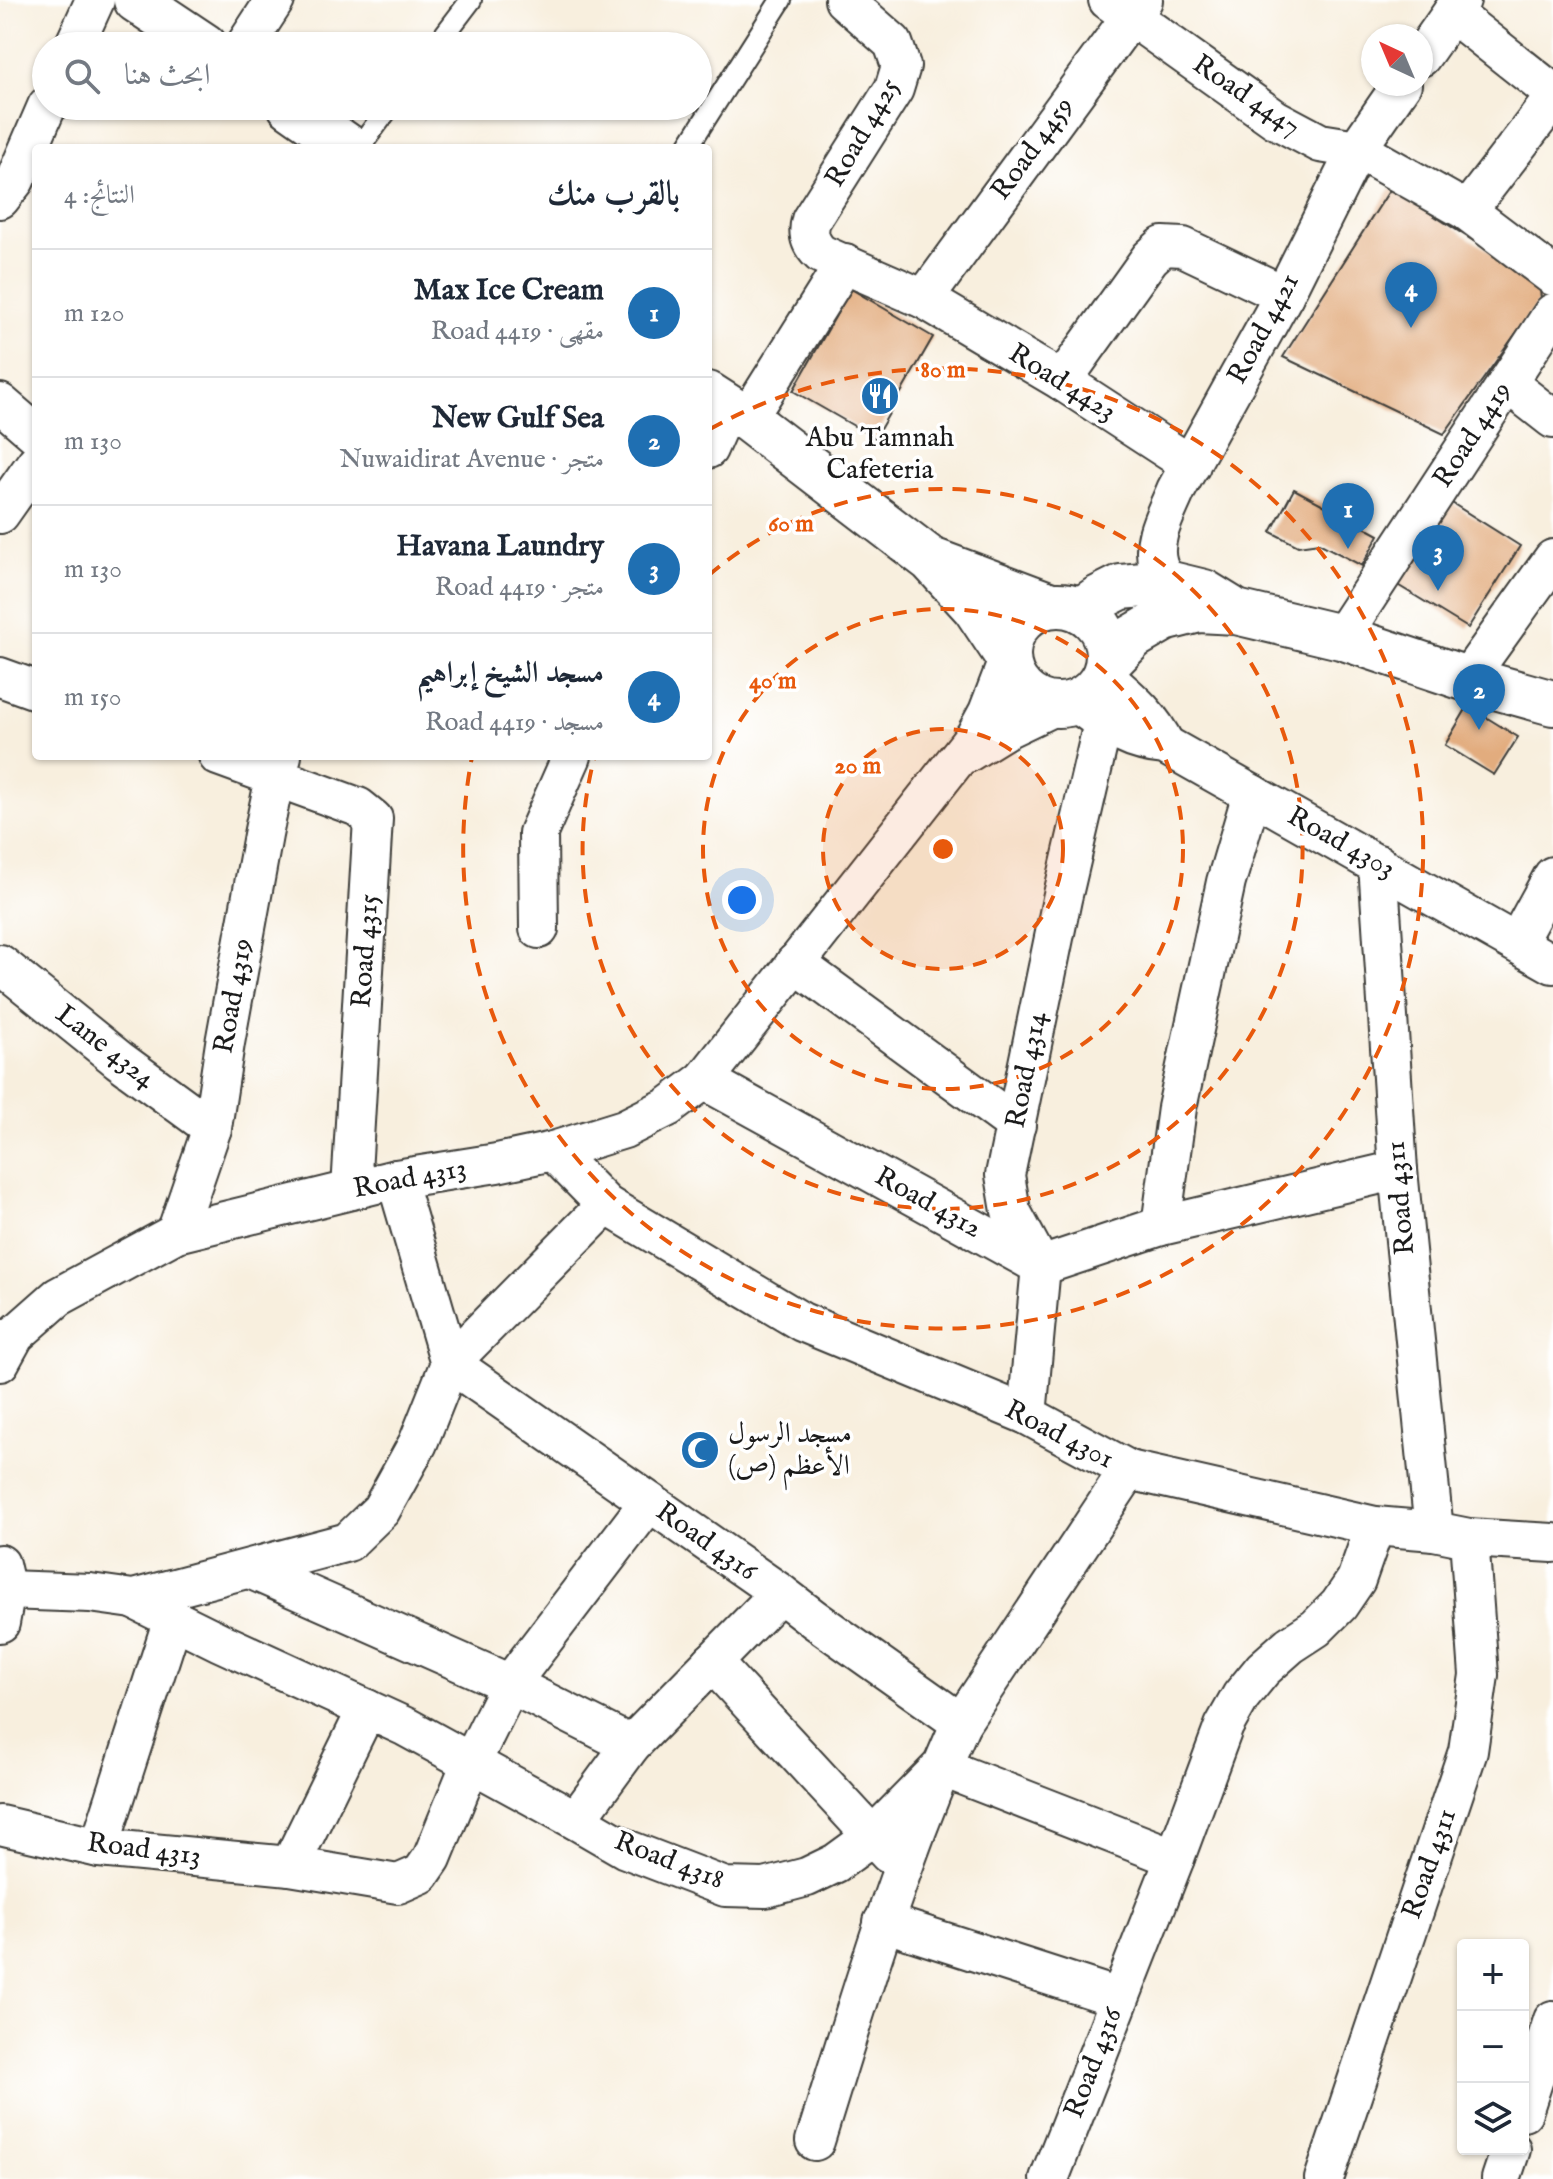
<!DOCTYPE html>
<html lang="ar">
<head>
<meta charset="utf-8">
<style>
  :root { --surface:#fff; --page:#f2f2f3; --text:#1f2937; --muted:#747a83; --line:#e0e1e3; --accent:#1f6fb2 }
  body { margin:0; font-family:"IM FELL English",Amiri,serif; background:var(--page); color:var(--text); direction:rtl }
  .controls { position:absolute; right:24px; bottom:24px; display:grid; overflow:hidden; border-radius:8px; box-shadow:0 2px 6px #0004 }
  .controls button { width:72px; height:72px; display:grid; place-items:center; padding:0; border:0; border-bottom:2px solid var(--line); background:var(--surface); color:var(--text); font:40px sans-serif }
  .compass { position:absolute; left:1361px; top:24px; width:72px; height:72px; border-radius:50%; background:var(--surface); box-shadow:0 2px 6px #0004; rotate:316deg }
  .you { position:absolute; left:742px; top:900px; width:28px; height:28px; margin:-20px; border:6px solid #fff; border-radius:50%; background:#1a73e8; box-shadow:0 0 0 12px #1a73e833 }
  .badge { display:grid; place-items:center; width:52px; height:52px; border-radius:50%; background:var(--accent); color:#fff; font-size:26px; font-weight:700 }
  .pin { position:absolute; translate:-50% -66px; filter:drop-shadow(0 2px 4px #0008) }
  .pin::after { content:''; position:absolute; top:42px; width:28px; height:24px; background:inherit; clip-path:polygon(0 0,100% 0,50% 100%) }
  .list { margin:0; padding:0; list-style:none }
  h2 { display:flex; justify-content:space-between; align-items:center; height:104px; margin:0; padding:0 32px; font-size:34px }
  h2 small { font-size:26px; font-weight:400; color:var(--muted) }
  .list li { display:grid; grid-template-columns:52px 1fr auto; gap:24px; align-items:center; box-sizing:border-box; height:128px; padding:0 32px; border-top:2px solid var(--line) }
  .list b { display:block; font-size:30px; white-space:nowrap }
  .list p { margin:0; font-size:26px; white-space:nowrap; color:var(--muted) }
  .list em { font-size:26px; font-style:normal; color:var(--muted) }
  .icon { flex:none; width:44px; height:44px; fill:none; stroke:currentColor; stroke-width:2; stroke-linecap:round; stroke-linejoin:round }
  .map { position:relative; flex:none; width:1553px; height:2179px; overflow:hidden; direction:ltr }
  .search { position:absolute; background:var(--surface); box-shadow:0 2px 6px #0004; left:32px; top:32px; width:680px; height:88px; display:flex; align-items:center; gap:20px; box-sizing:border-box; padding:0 28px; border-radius:44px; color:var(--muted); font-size:30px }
  .panel { position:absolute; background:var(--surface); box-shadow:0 2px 6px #0004; left:32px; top:144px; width:680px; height:616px; border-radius:8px; direction:rtl }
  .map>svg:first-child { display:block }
</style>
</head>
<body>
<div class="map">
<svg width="1553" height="2179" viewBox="0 0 1553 2179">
  <rect width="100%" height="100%" fill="#fff"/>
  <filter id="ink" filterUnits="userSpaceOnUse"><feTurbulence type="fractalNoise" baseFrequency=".0125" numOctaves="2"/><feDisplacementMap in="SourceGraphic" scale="16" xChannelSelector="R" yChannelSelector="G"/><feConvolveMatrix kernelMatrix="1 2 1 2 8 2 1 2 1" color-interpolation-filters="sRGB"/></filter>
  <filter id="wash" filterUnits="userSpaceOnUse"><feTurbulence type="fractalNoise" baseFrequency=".006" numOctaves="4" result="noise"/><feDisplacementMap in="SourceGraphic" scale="32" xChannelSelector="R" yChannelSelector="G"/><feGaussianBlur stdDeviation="1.8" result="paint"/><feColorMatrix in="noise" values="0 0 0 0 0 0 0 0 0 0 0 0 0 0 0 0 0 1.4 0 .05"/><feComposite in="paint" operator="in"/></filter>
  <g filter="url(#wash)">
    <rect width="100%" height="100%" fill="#f8efde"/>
    <g id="blocks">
      <g fill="#e2ac7e">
        <path d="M1391 188 1539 283 1541 298 1444 434 1283 357Z"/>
        <path d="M851 289 933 337 875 438 793 391Z"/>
        <path d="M1294 489 1379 535 1362 566 1319 543 1298 546 1271 532Z"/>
        <path d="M1444 498 1520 546 1468 628 1391 581Z"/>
        <path d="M1468 706 1518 737 1494 775 1445 745Z"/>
      </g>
    </g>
  </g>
  <g filter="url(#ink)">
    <use href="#blocks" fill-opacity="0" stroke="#3d3c39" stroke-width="2"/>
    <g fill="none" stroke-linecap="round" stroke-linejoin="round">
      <g stroke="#3d3c39" stroke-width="24">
        <g id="service">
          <path d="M436 46 471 0"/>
          <path d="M359 148 390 106"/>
          <path d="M687 148 781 0"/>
        </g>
      </g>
      <g stroke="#3d3c39" stroke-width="42">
        <g id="minor">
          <path d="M844 0 893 43 901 66 894 89 811 220C807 234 810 244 821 254L924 299 1062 381 1191 465"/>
          <path d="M1108 0 1275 119 1320 143 1357 149 1467 211 1553 276"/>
          <path d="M1452 13 1553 93"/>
          <path d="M74 46 95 0"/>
          <path d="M245 46 275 0"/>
          <path d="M1421 57 1461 0"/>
          <path d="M0 199 15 180 47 106"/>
          <path d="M1467 211 1553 99"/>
          <path d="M924 299 1143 0"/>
          <path d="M1062 381 1150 258 1163 246 1183 247 1284 295"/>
          <path d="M1507 383 1553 419"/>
          <path d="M0 403 36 434"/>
          <path d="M747 419 845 263"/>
          <path d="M708 449 727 406"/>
          <path d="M0 514 36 463"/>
          <path d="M1167 583C1164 577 1160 571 1158 565 1150 540 1167 512 1176 490L1284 295 1357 149 1402 84"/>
          <path d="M1341 637 1553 313"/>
          <path d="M1104 676C1128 697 1151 715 1165 745"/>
          <path d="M0 677 36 690"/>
          <path d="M1467 679 1553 559"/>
          <path d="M1075 702C1106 724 1125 742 1165 745L1553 964"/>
          <path d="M967 753 1006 729 1056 705"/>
          <path d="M218 756 358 807 373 819 351 1190"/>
          <path d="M1378 864 1398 1170 1434 1531"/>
          <path d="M539 929 538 833 572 756"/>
          <path d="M1517 942 1553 876"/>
          <path d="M795 963 1016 1125"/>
          <path d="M0 964 119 1060 212 1128"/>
          <path d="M704 1080 1041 1266 1161 1226 1398 1170"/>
          <path d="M553 1151 606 1205 802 1322 1027 1415 1129 1470 1375 1526 1434 1531 1469 1538 1553 1543"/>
          <path d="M606 1205 450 1363 780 1593 814 1619 961 1723"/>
          <path d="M1161 1226 1177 1108 1226 882 1252 794"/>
          <path d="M176 1233 212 1128 225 1043 263 835 275 777 282 756"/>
          <path d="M0 1362 15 1335 58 1297 176 1233 396 1179 497 1163 553 1151 624 1129 668 1107 704 1080 975 736 988 712 1008 660"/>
          <path d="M1027 1415 1041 1266 1011 1211 1005 1175 1062 899 1103 723"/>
          <path d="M0 1564 6 1590 0 1623"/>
          <path d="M250 1569 510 1684 631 1745"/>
          <path d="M6 1590 90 1593 133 1599 348 1542 381 1510 418 1443 450 1363 396 1179"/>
          <path d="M133 1599 220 1642 406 1727 576 1820 626 1849 725 1887 765 1888 807 1877 836 1863 873 1836 941 1767 1175 1858"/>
          <path d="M712 1662 889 1854"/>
          <path d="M576 1820 631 1745 780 1593"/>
          <path d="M0 1825 99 1848 290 1866 398 1884 421 1874 432 1858 471 1763 510 1684 649 1502"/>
          <path d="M99 1848 173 1619"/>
          <path d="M290 1866 367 1709"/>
          <path d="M883 1922 1119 1998"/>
          <path d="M1523 2112 1553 2020"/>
          <path d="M815 2141C859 2000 900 1858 961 1723L1129 1470"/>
          <path d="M1049 2179 1175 1858 1224 1726 1241 1696 1263 1669 1290 1645 1316 1628 1339 1605 1356 1580 1375 1526"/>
          <path d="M1324 2179 1468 1751 1479 1675 1469 1538"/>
          <path d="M1501 2179 1511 2149"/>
        </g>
      </g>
      <g stroke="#3d3c39" stroke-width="48">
        <g id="tertiary">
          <path d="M136 0 205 46"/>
          <path d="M290 106 350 148"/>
          <path d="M708 394 747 419 931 560 975 608 1007 656"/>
          <path d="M937 562 1051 605"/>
          <circle cx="1058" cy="655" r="50"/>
          <path d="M1081 610 1097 599 1121 587 1167 583 1204 592 1230 608"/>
          <path d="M1108 663 1133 637 1164 619 1199 610 1236 612 1341 637 1467 679 1553 703"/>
        </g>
      </g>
      <use href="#service" stroke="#fff" stroke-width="20"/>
      <use href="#minor" stroke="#fff" stroke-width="38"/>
      <use href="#tertiary" stroke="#fff" stroke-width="44"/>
    </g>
  </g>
  <circle cx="943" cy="849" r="120" fill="#e8590c" fill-opacity=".12"/>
  <g fill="none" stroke="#e8590c" stroke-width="4" stroke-dasharray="14 10">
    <circle cx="943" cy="849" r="120"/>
    <circle cx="943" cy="849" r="240"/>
    <path d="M709 575A360 360 0 1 1 594 759"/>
    <path d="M710 429A480 480 0 1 1 472 757"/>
  </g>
  <defs>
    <g id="restaurant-disc" transform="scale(2)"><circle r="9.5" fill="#1f6fb2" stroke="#fff"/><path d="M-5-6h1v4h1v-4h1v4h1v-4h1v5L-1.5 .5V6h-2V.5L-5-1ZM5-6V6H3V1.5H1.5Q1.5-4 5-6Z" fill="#fff"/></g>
    <g id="mosque-disc" transform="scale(2)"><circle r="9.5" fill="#1f6fb2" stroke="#fff"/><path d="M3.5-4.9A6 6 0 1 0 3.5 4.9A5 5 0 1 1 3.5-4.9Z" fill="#fff"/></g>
  </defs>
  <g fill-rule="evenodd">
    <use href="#restaurant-disc" x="880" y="396"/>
    <use href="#mosque-disc" x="700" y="1450"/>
  </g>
  <g text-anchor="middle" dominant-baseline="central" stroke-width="7" stroke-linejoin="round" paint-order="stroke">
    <g font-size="28" fill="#1c1c1c" stroke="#fff">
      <text transform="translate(1246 96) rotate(34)">Road 4447</text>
      <text transform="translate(863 133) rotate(-60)">Road 4425</text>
      <text transform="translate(1033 149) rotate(-54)">Road 4459</text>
      <text transform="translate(1264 329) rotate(-62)">Road 4421</text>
      <text transform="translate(1062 383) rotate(32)">Road 4423</text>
      <text transform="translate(1473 435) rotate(-57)">Road 4419</text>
      <text transform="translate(1341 843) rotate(29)">Road 4303</text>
      <text transform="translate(366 951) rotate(-86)">Road 4315</text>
      <text transform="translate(234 996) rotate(-80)">Road 4319</text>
      <text transform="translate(105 1047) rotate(38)">Lane 4324</text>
      <text transform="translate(1027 1070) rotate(-79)">Road 4314</text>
      <text transform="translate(410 1179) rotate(-11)">Road 4313</text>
      <text transform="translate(1401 1198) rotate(-95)">Road 4311</text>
      <text transform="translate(928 1203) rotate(29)">Road 4312</text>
      <text transform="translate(1059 1435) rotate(27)">Road 4301</text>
      <text transform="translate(706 1542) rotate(35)">Road 4316</text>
      <text transform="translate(144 1850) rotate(7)">Road 4313</text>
      <text transform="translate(669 1861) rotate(21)">Road 4318</text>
      <text transform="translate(1430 1864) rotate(-71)">Road 4311</text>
      <text transform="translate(1094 2063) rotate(-69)">Road 4316</text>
    </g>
    <g font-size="28" fill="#1c1c1c" stroke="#fff">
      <text x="880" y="438">Abu Tamnah<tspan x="880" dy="32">Cafeteria</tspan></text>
      <text x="728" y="1434" text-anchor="start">مسجد الرسول<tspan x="728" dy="32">الأعظم (ص)</tspan></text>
    </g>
  </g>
  <circle cx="943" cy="849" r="12" fill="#e8590c" stroke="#fff" stroke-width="4"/>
  <g font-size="24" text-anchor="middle" font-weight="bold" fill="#e8590c" stroke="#fff" stroke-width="7" stroke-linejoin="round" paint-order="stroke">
    <text x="943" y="377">80 m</text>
    <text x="791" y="531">60 m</text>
    <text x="773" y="688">40 m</text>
    <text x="858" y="773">20 m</text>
  </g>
</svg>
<div class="controls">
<button>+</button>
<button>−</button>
<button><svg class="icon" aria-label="layers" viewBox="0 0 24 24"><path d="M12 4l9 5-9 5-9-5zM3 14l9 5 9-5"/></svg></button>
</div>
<svg class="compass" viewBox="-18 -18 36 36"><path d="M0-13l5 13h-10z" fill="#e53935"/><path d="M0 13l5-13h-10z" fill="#747a83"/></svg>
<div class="you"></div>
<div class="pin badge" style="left:1348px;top:549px">1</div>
<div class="pin badge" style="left:1479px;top:730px">2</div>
<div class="pin badge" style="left:1438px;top:591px">3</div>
<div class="pin badge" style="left:1411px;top:328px">4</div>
<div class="search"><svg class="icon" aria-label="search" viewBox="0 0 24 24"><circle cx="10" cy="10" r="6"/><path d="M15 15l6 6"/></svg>ابحث هنا</div>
<section class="panel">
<h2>بالقرب منك<small>النتائج: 4</small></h2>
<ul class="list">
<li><span class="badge">1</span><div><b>Max Ice Cream</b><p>مقهى · Road 4419</p></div><em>120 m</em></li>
<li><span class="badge">2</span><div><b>New Gulf Sea</b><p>متجر · Nuwaidirat Avenue</p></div><em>130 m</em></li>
<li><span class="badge">3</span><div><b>Havana Laundry</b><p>متجر · Road 4419</p></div><em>130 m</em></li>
<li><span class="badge">4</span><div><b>مسجد الشيخ إبراهيم</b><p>مسجد · Road 4419</p></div><em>150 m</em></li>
</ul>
</section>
</div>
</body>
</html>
